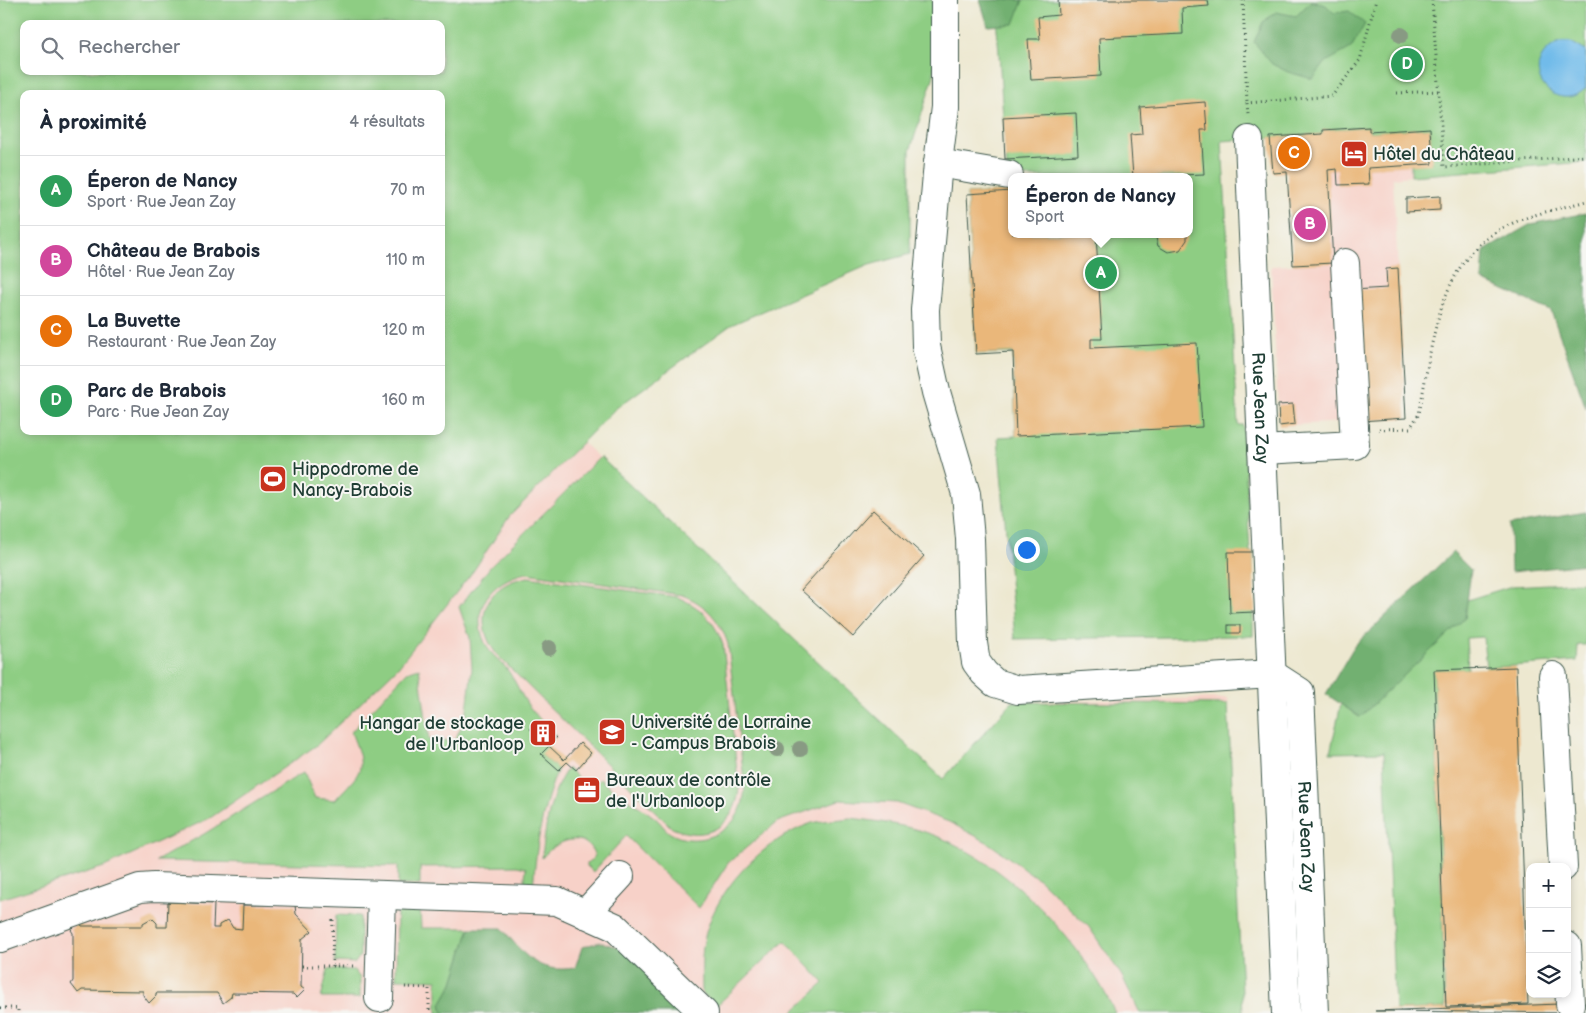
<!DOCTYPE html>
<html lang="fr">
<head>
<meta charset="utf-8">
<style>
  :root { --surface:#fff; --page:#f6f6f7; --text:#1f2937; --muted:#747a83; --line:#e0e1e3; --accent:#c8321e }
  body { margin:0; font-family:"Balsamiq Sans",sans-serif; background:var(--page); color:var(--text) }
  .controls { position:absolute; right:15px; bottom:15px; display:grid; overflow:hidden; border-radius:10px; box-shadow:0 2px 8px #0003 }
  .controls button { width:45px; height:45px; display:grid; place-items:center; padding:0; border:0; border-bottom:1px solid var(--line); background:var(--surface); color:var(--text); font:25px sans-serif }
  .you { position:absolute; left:1026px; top:549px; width:18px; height:18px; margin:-12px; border:4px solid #fff; border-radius:50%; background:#1a73e8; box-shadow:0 0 0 8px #1a73e833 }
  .badge { display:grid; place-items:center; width:32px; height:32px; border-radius:50%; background:var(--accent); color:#fff; font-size:16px; font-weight:700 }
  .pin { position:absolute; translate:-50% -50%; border:2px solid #fff; box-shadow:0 1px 5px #0006 }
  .popup { position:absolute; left:1008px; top:173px; width:185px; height:65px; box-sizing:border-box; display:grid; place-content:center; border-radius:10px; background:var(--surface); filter:drop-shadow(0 1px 4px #0005); font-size:16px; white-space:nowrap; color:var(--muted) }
  .popup b { font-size:19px; color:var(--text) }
  .popup::after { content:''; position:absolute; left:50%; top:100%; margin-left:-10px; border:10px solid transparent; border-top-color:var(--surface) }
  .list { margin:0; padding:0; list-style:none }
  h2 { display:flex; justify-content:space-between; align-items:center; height:65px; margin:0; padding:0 20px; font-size:21px }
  h2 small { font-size:16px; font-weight:400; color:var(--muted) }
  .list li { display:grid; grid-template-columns:32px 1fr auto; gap:15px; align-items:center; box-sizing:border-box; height:70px; padding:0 20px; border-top:1px solid var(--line) }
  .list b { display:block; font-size:19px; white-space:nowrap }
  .list p { margin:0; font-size:16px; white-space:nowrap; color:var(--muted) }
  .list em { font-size:16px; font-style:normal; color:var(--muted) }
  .icon { flex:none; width:28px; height:28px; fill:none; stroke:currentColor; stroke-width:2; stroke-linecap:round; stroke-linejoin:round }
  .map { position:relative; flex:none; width:1586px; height:1013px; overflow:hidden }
  .search { position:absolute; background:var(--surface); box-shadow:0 2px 8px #0003; left:20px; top:20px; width:425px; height:55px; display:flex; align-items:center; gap:12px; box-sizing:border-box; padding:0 18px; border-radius:10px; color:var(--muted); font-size:19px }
  .panel { position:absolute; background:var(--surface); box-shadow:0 2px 8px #0003; left:20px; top:90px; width:425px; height:345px; border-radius:10px }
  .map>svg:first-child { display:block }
</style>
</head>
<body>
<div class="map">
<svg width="1586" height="1013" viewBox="0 0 1586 1013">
  <rect width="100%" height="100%" fill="#f6f6f2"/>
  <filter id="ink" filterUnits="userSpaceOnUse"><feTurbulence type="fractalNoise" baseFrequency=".02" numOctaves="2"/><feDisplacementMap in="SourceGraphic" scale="10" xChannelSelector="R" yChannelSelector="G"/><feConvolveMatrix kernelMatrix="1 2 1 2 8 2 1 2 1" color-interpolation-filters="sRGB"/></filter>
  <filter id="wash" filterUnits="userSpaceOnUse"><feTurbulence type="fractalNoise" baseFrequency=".0096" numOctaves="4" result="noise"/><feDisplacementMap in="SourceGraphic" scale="20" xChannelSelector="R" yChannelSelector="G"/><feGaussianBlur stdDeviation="1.12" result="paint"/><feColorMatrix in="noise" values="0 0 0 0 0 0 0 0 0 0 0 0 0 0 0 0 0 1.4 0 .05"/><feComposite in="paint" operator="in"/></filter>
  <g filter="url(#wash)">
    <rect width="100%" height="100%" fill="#ede8d0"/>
    <g fill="#f7d1c8">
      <path d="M1369 127 1370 132 1430 128 1432 164 1411 165V176L1393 178 1406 418 1279 426 1271 266 1293 265 1287 172 1273 173 1270 137 1323 134V130Z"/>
      <path d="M582 442 943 779 1012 702 1228 698 1243 1013H0V899L104 867 210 818 317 745 474 570 509 517Z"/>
    </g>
    <g fill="#8ecd83" stroke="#56855c" fill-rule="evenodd">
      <path d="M0 0H933L934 75 910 151V254L869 265 731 325 615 409 509 517 474 570 398 667 317 745 210 818 104 867 0 899ZM24 24H441V71H24ZM24 94H441V431H24Z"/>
      <path d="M994 0H1586V162L1411 176V165L1432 163 1430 128 1369 132V127L1323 130V134L1222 141 1238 425H1243L1250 552H1253V636L1015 639 998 437 1016 436 1013 353 976 354 967 194 1010 191C1001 128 1002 64 994 0ZM1012 177H1190V234H1012Z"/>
      <path d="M600 457 943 779 1012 702 1228 704 1243 1013H1140L1122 976 1089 927 1040 880 987 842 949 822 897 803 839 800 777 822 728 863 699 908 626 836 593 872 586 865 595 856C585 828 555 841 542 858 545 829 550 792 568 768L579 779 574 784 590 800 597 793 592 787 600 779C616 794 636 803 654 817 660 821 664 829 670 833 693 847 726 836 738 814 743 806 744 797 745 788L728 644C720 620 706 604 682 595L526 573C492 580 469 608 485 643 490 655 502 661 509 672 516 682 521 695 528 705 536 716 547 726 556 736L538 722 530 729 549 746 542 755 558 769C542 807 536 847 533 888L524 889 526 868 517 866 420 867V885H398V866L156 861 204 834 304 772 315 798 335 800C363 769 367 772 351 732L407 672 419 668 429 740 454 741 466 718 472 669 470 638 459 607 491 566Z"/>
      <path d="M528 577 677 597C701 607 715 621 723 645L739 789C735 826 707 843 672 828L498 656C471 622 484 584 528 577Z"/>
      <path d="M1586 582V645H1578L1577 661 1486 668 1483 637 1466 638 1468 669 1434 670 1445 1008 1395 1010 1384 752 1330 753 1341 704 1359 717 1465 618 1467 600 1512 586Z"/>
      <path d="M850 818C877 821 905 825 931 834 1006 861 1083 942 1115 1013H792L824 983 785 941 715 1007 702 992C702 977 701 961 703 946 711 893 762 840 812 823 823 820 838 820 850 818Z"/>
      <path d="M397 906 420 907 421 928H470L453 983 441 1004 443 1013H437V980L396 979Z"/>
      <path d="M336 915 360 916V956L355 963 335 962Z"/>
      <path d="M328 969 354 970 360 978V998H321Z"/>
    </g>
    <g fill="#72b071" stroke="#487652">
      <path d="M980 0H1023L1014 24 988 26Z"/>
      <path d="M1311 1 1326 5 1334 13 1349 11 1365 24 1351 48 1326 62 1313 79 1288 72 1272 64 1254 42 1263 22 1276 12 1296 16Z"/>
      <path d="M1586 213V408L1551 311 1482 280 1484 251 1531 224Z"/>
      <path d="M1586 512V564L1511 572 1510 525Z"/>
      <path d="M1453 552 1471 570 1465 618 1360 717 1326 694 1355 645Z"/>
      <path d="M470 928H502C524 955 537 974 575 968L582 947 600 942 633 951 693 1013H443L441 1004 453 983Z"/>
    </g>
    <path fill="#71bbea" stroke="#487c8f" d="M1560 42H1571L1586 51V88C1554 119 1512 63 1560 42Z"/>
    <g id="blocks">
      <g fill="#eab77a">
        <path d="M1058 0H1208L1209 6 1182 8 1183 34 1099 38 1101 76 1031 80 1028 39H1040L1038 17 1059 15Z"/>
        <path d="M1205 102 1207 130H1201L1204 174 1133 177 1130 135 1142 134 1140 107Z"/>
        <path d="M1076 113 1078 155 1005 159 1003 117Z"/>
        <path d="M1369 127V132L1430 128 1432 164 1368 168 1369 184 1338 185 1337 169 1328 170 1333 263 1293 265 1287 172 1273 173 1270 137 1323 134V130Z"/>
        <path d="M1012 191V234H1096L1102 339H1091V348L1197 343 1202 427 1016 436 1013 352 976 354 967 194Z"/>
        <path d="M1440 196V210L1406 212V198Z"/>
        <path d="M1155 234H1187V240L1180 250 1168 252 1158 246Z"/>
        <path d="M1398 268 1406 418 1360 421 1353 290 1387 288 1386 269Z"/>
        <path d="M1293 404 1295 424 1279 426 1278 405Z"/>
        <path d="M873 510 924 556 853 637 801 590Z"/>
        <path d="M1228 552H1253L1255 612 1230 613Z"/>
        <rect x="1228" y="625" width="12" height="8"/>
        <path d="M1516 667 1528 1004 1446 1007 1434 670Z"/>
        <path d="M538 721 556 738 549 746 530 729Z"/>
        <path d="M580 743 591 753 576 770 567 762 559 770 541 754 549 746 564 760Z"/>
        <path d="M581 777 597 792 590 800 574 784Z"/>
        <path d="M168 902 214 904 213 928H219V925L228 920 233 928 242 929 243 905H295L296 914 312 931 302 939 301 987 305 990 297 998 293 994 232 993 231 997 223 1003 217 993H156V996L149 1003 143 995V991L82 990 78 993 71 984 73 981V933L71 930 79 922 82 926H143V923L152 918 157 923V927H167Z"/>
        <path d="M1586 1003V1013L1375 1011Z"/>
      </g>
    </g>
  </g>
  <g filter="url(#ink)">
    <use href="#blocks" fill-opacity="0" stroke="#3e574b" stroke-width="1"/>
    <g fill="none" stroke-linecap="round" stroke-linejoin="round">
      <g stroke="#3e574b" stroke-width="30">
        <g id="minor">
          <path d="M945 0V107L938 163 1009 175"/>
          <path id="s1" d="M1249 140 1286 1013"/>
          <path d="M938 163 925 310 926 346 936 392 966 494 970 539 973 643 976 662 984 673 995 683 1018 690 1272 674"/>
          <path d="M1262 450 1355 445 1345 263"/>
          <path id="s2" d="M1272 674 1300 692 1314 1013"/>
          <path d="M1553 676 1563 867"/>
          <path d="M585 914 620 876"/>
          <path d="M0 938 140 888 154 887 557 901 615 927 704 1013"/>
          <path d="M1567 946 1570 1004"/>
          <path d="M379 998 382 895"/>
        </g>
      </g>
      <g stroke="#3e574b" stroke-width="3" stroke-dasharray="1 4" stroke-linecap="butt">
        <path d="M1243 0 1247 103"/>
        <path d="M1432 0 1444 167 1586 156"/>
        <path d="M1397 93 1438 91"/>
        <path d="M1248 114 1247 103 1332 96 1360 60 1376 0"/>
        <path d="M1379 429 1410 428 1419 414C1433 343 1437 255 1513 223 1536 213 1562 208 1586 201"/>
        <path d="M302 966H354"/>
        <path d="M332 966 333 919"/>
        <path d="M405 987 429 988V1013"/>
        <path d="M0 1008H18V1013"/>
      </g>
      <use href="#minor" stroke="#fff" stroke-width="28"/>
    </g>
    <g fill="#889a83">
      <circle cx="1401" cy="35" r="8"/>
      <circle cx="549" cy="648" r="8"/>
      <circle cx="777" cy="749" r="8"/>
      <circle cx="800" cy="749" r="8"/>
    </g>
  </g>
  <defs>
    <g id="hotel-square" transform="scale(1.4375)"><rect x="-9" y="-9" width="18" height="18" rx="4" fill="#c8321e" stroke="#f6f6f2"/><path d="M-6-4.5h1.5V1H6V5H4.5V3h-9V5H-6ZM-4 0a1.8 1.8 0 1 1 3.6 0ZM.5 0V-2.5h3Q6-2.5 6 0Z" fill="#fff"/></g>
    <g id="stadium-square" transform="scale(1.4375)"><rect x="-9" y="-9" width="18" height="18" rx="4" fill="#c8321e" stroke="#f6f6f2"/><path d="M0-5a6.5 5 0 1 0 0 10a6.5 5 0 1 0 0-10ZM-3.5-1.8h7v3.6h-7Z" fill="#fff"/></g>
    <g id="university-square" transform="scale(1.4375)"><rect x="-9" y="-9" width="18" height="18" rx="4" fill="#c8321e" stroke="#f6f6f2"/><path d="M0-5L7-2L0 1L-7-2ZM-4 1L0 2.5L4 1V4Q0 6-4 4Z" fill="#fff"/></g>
    <g id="building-square" transform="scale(1.4375)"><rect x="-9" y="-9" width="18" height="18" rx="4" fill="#c8321e" stroke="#f6f6f2"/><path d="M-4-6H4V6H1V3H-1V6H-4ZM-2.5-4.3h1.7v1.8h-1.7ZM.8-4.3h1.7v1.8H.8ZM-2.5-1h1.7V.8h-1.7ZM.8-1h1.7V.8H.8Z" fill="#fff"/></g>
    <g id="office-square" transform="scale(1.4375)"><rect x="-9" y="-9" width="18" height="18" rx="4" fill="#c8321e" stroke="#f6f6f2"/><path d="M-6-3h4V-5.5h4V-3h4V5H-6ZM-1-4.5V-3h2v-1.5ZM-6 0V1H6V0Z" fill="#fff"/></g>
  </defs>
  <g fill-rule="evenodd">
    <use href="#hotel-square" x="1354" y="154"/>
    <use href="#stadium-square" x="273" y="479"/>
    <use href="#university-square" x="612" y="732"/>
    <use href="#building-square" x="543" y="733"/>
    <use href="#office-square" x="587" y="790"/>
  </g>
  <g text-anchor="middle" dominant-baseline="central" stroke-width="4" stroke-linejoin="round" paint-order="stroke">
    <g font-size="18" fill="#1f3d34" stroke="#f6f6f2" text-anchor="start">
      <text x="1373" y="154">Hôtel du Château</text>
      <text x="292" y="469">Hippodrome de<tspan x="292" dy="21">Nancy-Brabois</tspan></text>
      <text x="631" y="722">Université de Lorraine<tspan x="631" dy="21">- Campus Brabois</tspan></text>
      <text x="524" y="723" text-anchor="end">Hangar de stockage<tspan x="524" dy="21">de l'Urbanloop</tspan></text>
      <text x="606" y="780">Bureaux de contrôle<tspan x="606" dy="21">de l'Urbanloop</tspan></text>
    </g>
    <g font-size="18" fill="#1f3d34" stroke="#f6f6f2">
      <text stroke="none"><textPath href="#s1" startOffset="268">Rue Jean Zay</textPath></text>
      <text stroke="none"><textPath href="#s2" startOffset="178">Rue Jean Zay</textPath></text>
    </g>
  </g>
</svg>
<div class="controls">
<button>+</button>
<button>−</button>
<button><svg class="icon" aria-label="layers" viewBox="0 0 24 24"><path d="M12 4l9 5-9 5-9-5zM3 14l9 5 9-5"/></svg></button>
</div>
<div class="you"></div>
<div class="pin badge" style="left:1101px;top:273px;background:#2e9e5b">A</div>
<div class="popup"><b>Éperon de Nancy</b>Sport</div>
<div class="pin badge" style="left:1310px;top:224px;background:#d1479c">B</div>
<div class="pin badge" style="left:1294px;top:153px;background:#e8710a">C</div>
<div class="pin badge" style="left:1407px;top:64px;background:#2e9e5b">D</div>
<div class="search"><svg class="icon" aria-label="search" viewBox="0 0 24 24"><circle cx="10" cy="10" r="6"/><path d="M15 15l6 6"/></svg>Rechercher</div>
<section class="panel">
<h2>À proximité<small>4 résultats</small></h2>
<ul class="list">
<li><span class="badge" style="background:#2e9e5b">A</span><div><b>Éperon de Nancy</b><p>Sport · Rue Jean Zay</p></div><em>70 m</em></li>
<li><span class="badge" style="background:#d1479c">B</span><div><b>Château de Brabois</b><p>Hôtel · Rue Jean Zay</p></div><em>110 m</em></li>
<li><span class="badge" style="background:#e8710a">C</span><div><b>La Buvette</b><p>Restaurant · Rue Jean Zay</p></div><em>120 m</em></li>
<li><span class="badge" style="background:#2e9e5b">D</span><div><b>Parc de Brabois</b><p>Parc · Rue Jean Zay</p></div><em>160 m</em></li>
</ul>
</section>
</div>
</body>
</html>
